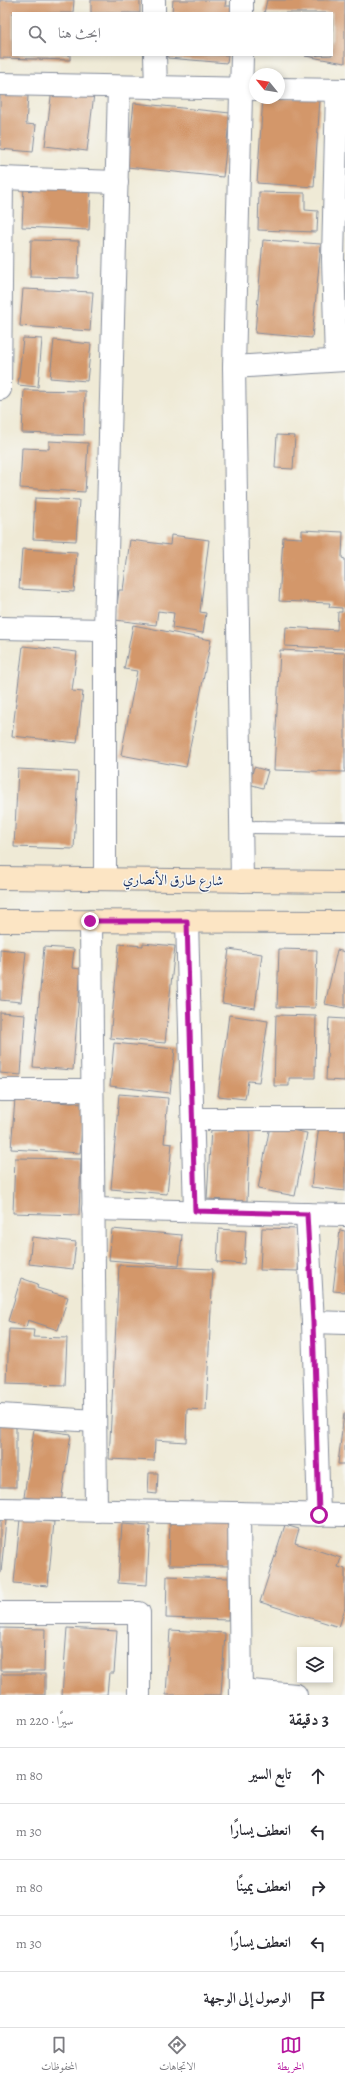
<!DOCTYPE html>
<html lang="ar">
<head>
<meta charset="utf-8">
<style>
  :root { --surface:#fff; --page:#f2f2f3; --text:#2b2b33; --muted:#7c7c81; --line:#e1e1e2; --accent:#b5179e }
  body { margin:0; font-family:Alegreya,Amiri,serif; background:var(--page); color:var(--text); direction:rtl }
  .controls { position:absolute; right:12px; bottom:12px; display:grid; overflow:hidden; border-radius:0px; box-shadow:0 2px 6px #0003 }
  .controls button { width:36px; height:36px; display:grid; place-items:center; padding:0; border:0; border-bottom:1px solid var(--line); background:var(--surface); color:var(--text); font:20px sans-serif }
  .compass { position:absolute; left:249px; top:68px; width:36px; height:36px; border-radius:50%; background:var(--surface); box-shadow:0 2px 6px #0003; rotate:300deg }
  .stop { position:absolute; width:12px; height:12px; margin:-9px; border:3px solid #b5179e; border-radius:50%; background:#fff }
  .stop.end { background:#b5179e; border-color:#fff; box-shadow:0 1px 4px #0008 }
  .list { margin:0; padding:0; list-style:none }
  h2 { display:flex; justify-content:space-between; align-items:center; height:52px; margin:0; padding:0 16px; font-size:17px }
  h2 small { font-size:13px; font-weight:400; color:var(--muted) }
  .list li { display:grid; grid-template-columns:26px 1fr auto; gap:12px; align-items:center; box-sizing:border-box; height:56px; padding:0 16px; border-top:1px solid var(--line) }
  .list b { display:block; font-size:15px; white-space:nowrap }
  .list em { font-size:13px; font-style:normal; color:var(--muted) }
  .icon { flex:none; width:22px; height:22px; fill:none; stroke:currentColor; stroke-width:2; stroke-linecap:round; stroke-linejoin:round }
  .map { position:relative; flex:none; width:345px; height:1695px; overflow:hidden; direction:ltr }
  .search { position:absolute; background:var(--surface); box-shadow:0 2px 6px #0003; left:12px; right:12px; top:12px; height:44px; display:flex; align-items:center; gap:10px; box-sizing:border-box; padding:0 14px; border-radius:0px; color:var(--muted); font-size:15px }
  .sheet { height:332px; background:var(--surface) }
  nav { display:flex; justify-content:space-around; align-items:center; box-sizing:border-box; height:56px; border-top:1px solid var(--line); background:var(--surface); font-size:11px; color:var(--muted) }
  nav a { display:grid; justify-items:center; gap:2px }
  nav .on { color:var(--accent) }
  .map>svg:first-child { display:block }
</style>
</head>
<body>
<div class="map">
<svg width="345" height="1695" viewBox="0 0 345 1695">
  <rect width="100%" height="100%" fill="#f6f6f2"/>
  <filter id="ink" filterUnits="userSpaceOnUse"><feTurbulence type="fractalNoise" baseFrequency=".025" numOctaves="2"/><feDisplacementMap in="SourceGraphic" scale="8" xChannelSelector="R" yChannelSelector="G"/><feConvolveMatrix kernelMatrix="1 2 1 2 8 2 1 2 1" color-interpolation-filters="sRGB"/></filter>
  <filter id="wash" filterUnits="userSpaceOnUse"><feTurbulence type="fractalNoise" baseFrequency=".012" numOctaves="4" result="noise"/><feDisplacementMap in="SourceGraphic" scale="16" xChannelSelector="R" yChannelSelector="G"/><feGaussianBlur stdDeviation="0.9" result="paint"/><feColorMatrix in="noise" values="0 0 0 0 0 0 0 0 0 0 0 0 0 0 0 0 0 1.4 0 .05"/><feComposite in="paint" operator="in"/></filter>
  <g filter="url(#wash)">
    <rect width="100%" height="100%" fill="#efead6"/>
    <g id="blocks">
      <g fill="#d3976a">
        <path d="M0 0H74L73 13H13V55H70V60L0 58Z"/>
        <rect x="91" y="0" width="49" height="13"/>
        <path d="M173 0H226L225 6H232L231 13H172Z"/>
        <path d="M267 0H345V63L305 56 332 55V13H264Z"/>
        <path d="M168 55H228L227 63 168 58Z"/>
        <path d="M52 89 94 94 87 151 45 146Z"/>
        <path d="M0 93 28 96 26 124 36 125 33 152 0 149Z"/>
        <path d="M263 98 320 99 314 187 257 183Z"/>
        <path d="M134 103 230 113 223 177 127 167Z"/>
        <path d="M24 185 91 188 89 230 22 227Z"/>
        <path d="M259 192 305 193V210L318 211 317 232 258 230Z"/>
        <path d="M31 240 79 241 78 278 30 277Z"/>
        <path d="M263 240 321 244 312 338 255 333Z"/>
        <path d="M23 289 93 292 90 331 20 326Z"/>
        <path d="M23 338 42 339 38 387 18 385Z"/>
        <path d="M54 340 91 344 87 381 50 378Z"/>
        <path d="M24 390 85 391 84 435 22 433Z"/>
        <path d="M277 435 295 436 293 469 275 468Z"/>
        <path d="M49 441 88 443 85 492 20 488 22 448 49 449Z"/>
        <path d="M35 498 79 500 76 541 33 539Z"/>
        <path d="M302 530 343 532 342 558 345 559V649L285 646 286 627 337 630 338 612H342V608L329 607 330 603 279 601 283 537 302 538Z"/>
        <path d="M171 535 209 540 200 612 206 613 203 633 172 628 174 613 158 611 156 625 115 620 119 590H123L130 540 170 545Z"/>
        <path d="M22 549 77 552 74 592 19 589Z"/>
        <path d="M133 625 211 640 186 767 121 755 137 671 124 669Z"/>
        <path d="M23 646 77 652 72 691 83 692 77 743 12 736Z"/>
        <path d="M280 650 345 653V772L274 770Z"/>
        <path d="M254 767 268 771 263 788 249 784Z"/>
        <path d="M18 769 78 772 74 849 14 847Z"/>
        <path d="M143 943 175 946 165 1043 110 1038 119 944 143 946Z"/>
        <path d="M44 947 74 949 72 968 81 969 73 1070 33 1067Z"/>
        <path d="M0 949 26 952 21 1002 0 1000Z"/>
        <path d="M229 949 262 954 255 1008 222 1003Z"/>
        <path d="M279 949 317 950 315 1008 277 1007Z"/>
        <path d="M337 950 345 952V1008L325 1004Z"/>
        <path d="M0 1012 25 1014 21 1075 0 1073Z"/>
        <path d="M229 1015 268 1021 259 1082 248 1081 245 1099 218 1096Z"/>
        <path d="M276 1015 316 1016 315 1078H289V1086H274Z"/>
        <path d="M329 1018 345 1019V1081L326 1080Z"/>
        <path d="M114 1043 175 1049 170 1093 110 1086Z"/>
        <path d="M119 1094 168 1098 164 1143 172 1144 167 1194 111 1189Z"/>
        <path d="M15 1099 84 1104 80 1153 11 1149Z"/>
        <path d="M270 1126 307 1133 295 1196 258 1189Z"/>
        <path d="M319 1126 345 1130V1191L311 1187Z"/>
        <path d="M211 1128 250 1130 247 1201 207 1199Z"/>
        <path d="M15 1158 81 1159 79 1215 13 1213Z"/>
        <path d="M262 1228 300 1229 298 1271 260 1270Z"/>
        <path d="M112 1229 182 1235 179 1266 109 1260Z"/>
        <path d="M219 1229 246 1231 244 1264 217 1262Z"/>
        <path d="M340 1230 345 1231V1292L333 1291Z"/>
        <path d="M32 1237 76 1242 73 1269 29 1264Z"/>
        <path d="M119 1265 213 1269 206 1410 187 1409 186 1442 155 1440 154 1461 109 1459Z"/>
        <path d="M21 1278 38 1284 37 1288 68 1297 58 1330 28 1320 26 1327 8 1321Z"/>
        <path d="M9 1329 34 1330 33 1337 67 1338 65 1385 7 1383Z"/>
        <path d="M344 1413H345V1464H338Z"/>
        <rect x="0" y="1418" width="16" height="69"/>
        <path d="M34 1429 71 1434 61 1502 24 1497Z"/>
        <path d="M149 1473H158L157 1494 148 1493Z"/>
        <path d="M170 1517 232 1518 230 1566 169 1565Z"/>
        <path d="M20 1519 54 1522 48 1586 14 1583Z"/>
        <path d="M0 1520H6L1 1573H0Z"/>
        <path d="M122 1524 150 1526 147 1585 118 1583Z"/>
        <path d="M285 1525 299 1529 295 1543 341 1558 338 1567 345 1569V1608L339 1627 260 1602Z"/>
        <path d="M167 1576 230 1578 228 1620 166 1618Z"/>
        <path d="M0 1628 45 1629 44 1671H0Z"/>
        <path d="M67 1628 117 1631 114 1673H109L107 1695H62Z"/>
        <path d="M170 1630 225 1633 221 1695H166Z"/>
        <rect x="1" y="1674" width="44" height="21"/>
      </g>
    </g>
  </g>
  <g filter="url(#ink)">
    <use href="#blocks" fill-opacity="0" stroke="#858c9a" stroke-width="1"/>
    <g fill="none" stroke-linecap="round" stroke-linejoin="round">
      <g stroke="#858c9a" stroke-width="14">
        <path id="lane" d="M240 827 345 828"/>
      </g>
      <g stroke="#858c9a" stroke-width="24">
        <g id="street">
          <path d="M154 0V13"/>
          <path d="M242 0V13"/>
          <path d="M155 55 156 88"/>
          <path d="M242 55 234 367 242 881"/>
          <path d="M0 84 255 89"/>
          <path d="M279 89 345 90"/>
          <path d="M0 178 117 182"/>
          <path d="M336 360 333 259 337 90"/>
          <path d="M234 367 345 360"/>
          <path d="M0 389 2 178"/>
          <path d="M0 628 105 630"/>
          <path d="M105 879V630L119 87"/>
          <path d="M91 921 96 1511"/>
          <path d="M187 921 195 1211"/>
          <path d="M0 1090H92"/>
          <path d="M194 1119H345"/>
          <path d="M93 1209 345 1215"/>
          <path d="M307 1214 313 1322 319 1515"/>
          <path d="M313 1322 345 1323"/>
          <path d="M0 1415 95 1421"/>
          <path d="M0 1509 345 1515"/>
          <path d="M239 1513 241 1695"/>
          <path d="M0 1613H139V1695"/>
          <path d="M241 1690 296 1695"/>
        </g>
      </g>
      <g stroke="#858c9a" stroke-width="24">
        <g id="secondary">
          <path d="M0 878 345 882"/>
          <path d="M0 921 345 922"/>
        </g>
      </g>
      <use href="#lane" stroke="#fff" stroke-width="12"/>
      <use href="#street" stroke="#fff" stroke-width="22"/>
      <use href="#secondary" stroke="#fce5c4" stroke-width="22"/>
    </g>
  </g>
  <g fill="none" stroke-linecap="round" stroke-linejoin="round" filter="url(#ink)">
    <path stroke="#b5179e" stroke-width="5" d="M90 921H187L195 1211 307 1214 313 1322 319 1515"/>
  </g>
  <g text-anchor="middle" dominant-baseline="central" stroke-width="3" stroke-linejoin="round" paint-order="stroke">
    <g font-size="14" fill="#1b2f5e" stroke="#f6f6f2">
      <text transform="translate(173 880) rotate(1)">شارع طارق الأنصاري</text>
    </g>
  </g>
</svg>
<div class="controls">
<button><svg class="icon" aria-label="layers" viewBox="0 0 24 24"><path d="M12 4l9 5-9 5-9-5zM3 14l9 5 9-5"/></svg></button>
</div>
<svg class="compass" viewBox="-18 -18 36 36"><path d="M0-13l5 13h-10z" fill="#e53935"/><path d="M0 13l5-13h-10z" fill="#7c7c81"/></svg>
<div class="stop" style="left:319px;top:1515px"></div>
<div class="stop end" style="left:90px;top:921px"></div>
<div class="search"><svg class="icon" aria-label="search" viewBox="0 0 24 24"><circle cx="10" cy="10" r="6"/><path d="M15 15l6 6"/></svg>ابحث هنا</div>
</div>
<section class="sheet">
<h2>3 دقيقة<small>سيرًا · 220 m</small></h2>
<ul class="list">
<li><svg class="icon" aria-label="ahead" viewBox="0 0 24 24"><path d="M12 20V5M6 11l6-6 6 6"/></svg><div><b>تابع السير</b></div><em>80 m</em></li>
<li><svg class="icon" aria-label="left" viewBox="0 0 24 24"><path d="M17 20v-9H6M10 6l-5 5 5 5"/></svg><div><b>انعطف يسارًا</b></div><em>30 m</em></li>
<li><svg class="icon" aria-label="right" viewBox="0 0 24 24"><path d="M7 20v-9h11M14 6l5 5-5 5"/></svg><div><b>انعطف يمينًا</b></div><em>80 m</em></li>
<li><svg class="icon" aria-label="left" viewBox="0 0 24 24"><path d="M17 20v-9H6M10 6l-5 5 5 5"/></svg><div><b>انعطف يسارًا</b></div><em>30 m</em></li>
<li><svg class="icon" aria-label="arrive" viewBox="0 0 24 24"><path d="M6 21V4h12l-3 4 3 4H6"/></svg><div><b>الوصول إلى الوجهة</b></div></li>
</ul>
</section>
<nav>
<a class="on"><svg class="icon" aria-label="map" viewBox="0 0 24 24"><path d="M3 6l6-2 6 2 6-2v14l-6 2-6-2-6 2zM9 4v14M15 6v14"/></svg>الخريطة</a>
<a><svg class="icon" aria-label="directions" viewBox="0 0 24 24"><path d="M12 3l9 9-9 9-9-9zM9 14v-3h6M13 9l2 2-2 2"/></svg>الاتجاهات</a>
<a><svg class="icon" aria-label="saved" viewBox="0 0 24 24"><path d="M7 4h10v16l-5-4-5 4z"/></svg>المحفوظات</a>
</nav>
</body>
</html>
